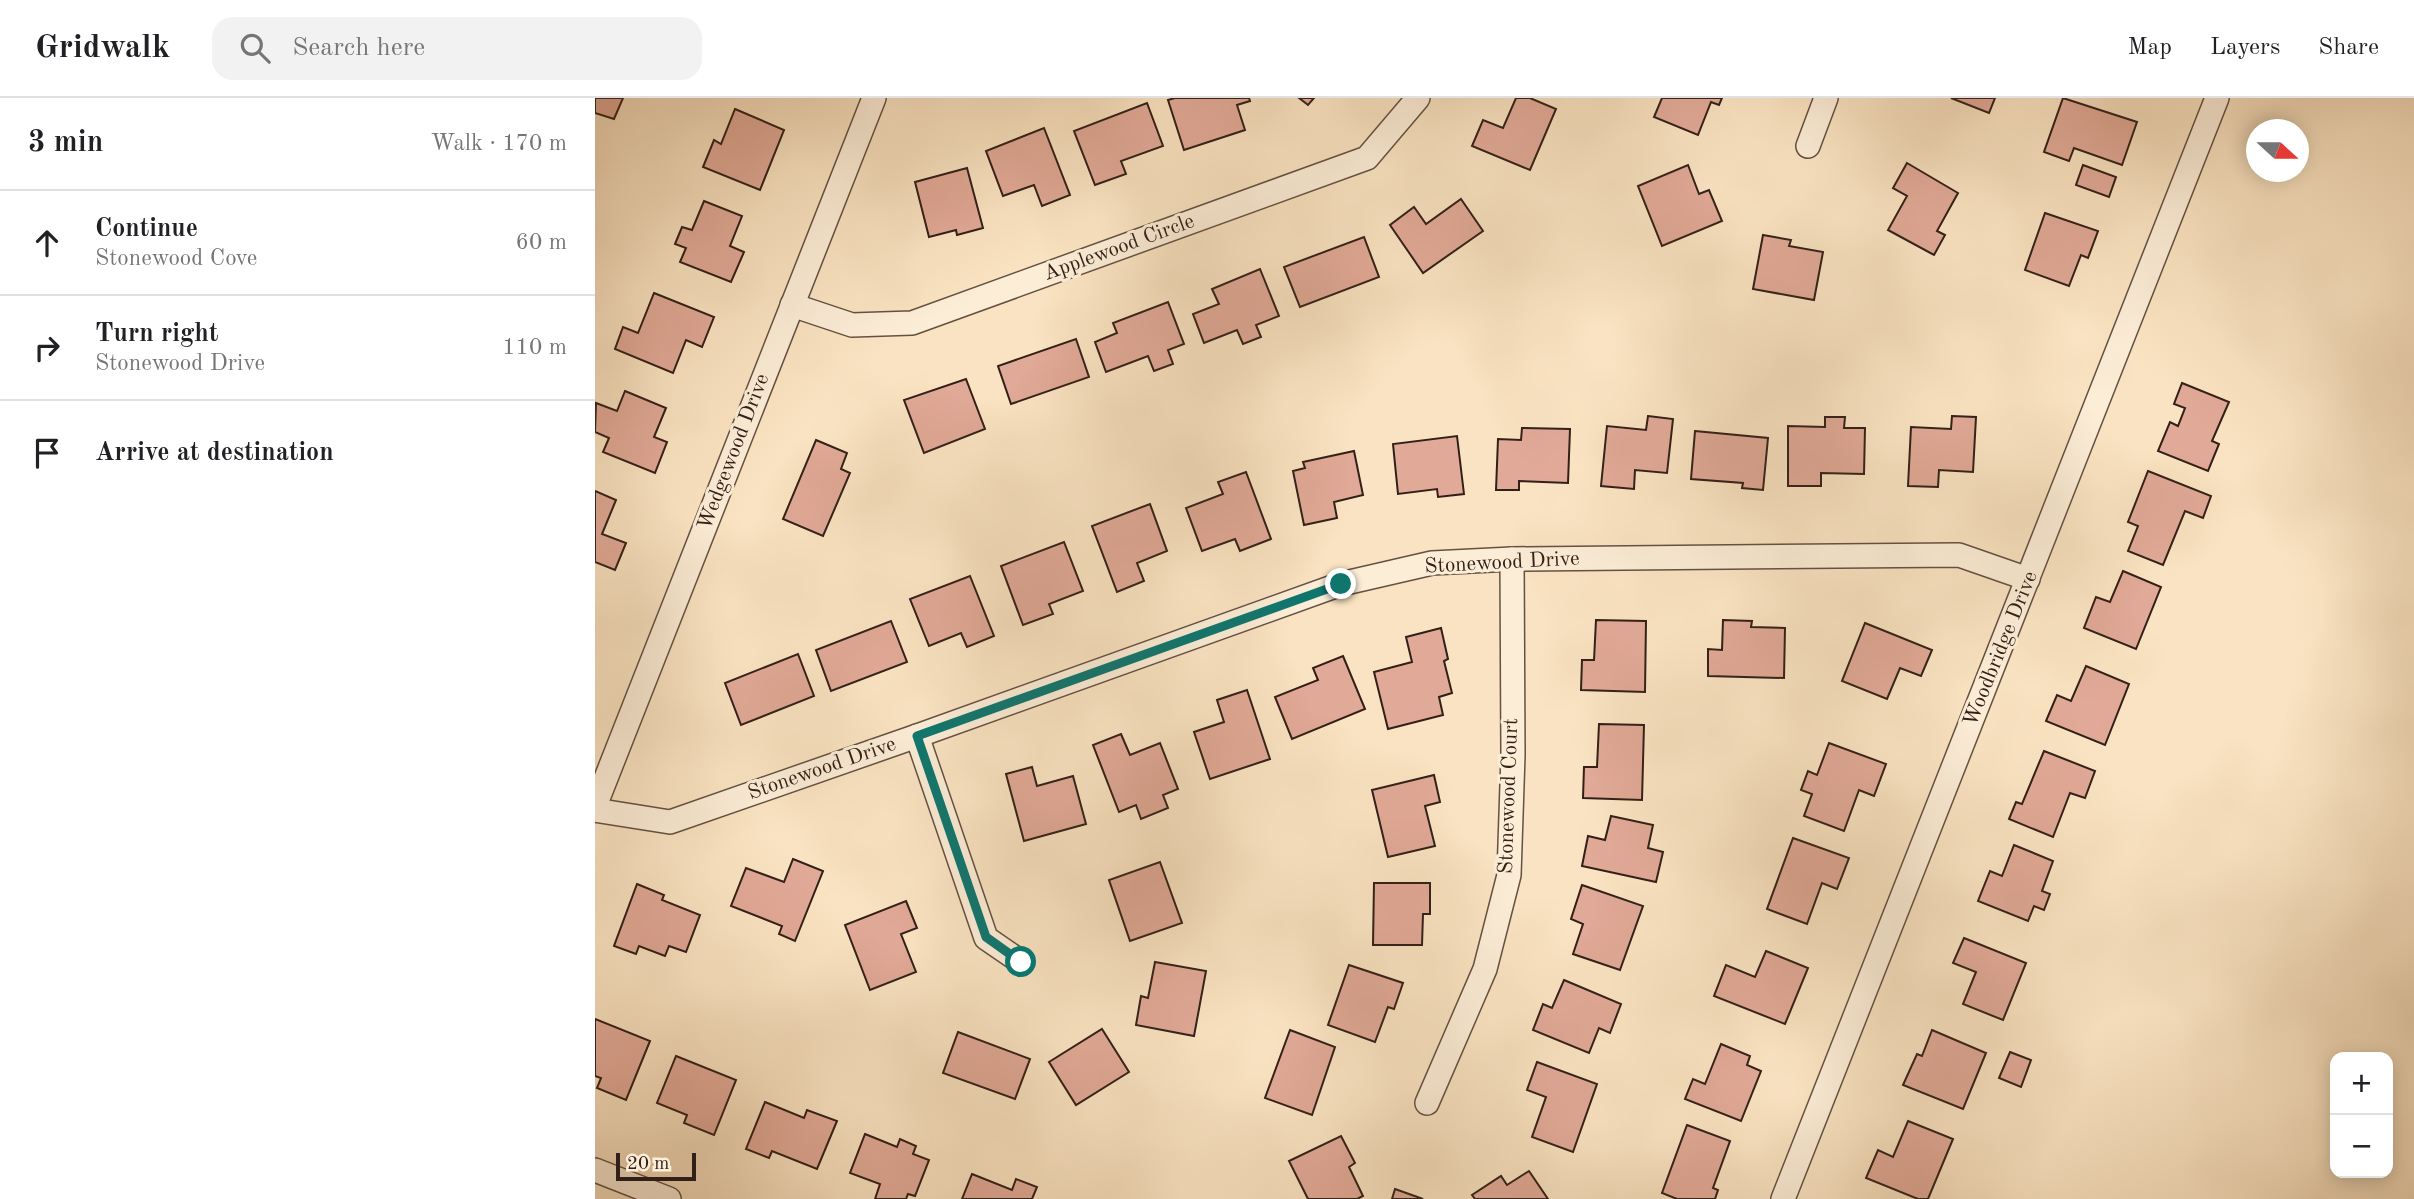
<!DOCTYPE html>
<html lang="en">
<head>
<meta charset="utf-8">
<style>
  :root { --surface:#fff; --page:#f2f2f2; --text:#202124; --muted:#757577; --line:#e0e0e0 }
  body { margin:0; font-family:"Old Standard TT",serif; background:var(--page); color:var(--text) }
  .controls { position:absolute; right:21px; bottom:21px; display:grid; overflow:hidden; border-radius:14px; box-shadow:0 4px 18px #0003 }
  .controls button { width:63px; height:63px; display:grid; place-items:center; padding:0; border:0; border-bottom:2px solid var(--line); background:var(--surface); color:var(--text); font:35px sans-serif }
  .compass { position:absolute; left:1651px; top:21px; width:63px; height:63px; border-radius:50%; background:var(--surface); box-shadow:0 4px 18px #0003; rotate:111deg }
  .scale { position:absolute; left:21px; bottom:18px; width:80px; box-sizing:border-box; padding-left:7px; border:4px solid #322018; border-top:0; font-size:19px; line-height:24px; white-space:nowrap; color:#322018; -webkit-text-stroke:5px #fcedd7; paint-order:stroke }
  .stop { position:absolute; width:21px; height:21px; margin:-16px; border:5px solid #0f766e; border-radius:50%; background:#fff }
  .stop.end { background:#0f766e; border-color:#fff; box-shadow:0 2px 7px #0008 }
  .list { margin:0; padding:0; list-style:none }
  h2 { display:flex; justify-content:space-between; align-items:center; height:91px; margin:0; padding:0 28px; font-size:30px }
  h2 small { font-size:23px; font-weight:400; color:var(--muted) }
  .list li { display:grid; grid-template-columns:46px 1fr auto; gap:21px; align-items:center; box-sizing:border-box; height:105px; padding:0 28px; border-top:2px solid var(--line) }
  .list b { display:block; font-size:26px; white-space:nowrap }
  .list p { margin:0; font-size:23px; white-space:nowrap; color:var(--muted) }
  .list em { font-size:23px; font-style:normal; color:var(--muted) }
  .icon { flex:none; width:38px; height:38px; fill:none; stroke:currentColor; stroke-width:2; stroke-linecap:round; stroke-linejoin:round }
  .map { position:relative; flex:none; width:1819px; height:1101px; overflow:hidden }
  header { display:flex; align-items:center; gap:42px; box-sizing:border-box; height:98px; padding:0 35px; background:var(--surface); border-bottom:2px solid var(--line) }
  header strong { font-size:33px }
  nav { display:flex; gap:38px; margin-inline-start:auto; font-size:24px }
  .search { width:490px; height:63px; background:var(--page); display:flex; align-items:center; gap:18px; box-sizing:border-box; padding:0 24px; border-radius:21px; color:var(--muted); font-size:26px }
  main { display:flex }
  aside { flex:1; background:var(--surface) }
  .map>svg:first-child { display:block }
</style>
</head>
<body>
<header>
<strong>Gridwalk</strong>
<div class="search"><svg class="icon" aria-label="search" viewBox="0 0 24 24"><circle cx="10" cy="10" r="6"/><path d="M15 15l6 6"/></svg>Search here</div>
<nav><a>Map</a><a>Layers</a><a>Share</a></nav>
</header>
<main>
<aside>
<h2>3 min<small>Walk · 170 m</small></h2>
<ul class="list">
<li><svg class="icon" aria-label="ahead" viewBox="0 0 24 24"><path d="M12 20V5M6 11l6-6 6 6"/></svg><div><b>Continue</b><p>Stonewood Cove</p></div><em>60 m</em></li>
<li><svg class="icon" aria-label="right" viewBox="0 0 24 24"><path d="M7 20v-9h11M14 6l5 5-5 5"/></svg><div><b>Turn right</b><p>Stonewood Drive</p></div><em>110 m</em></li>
<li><svg class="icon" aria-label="arrive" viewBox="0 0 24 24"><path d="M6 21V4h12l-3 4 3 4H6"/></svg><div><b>Arrive at destination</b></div></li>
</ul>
</aside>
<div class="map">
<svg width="1819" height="1101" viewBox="0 0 1819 1101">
  <rect width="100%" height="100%" fill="#fae3c2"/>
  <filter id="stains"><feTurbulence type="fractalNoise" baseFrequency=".00286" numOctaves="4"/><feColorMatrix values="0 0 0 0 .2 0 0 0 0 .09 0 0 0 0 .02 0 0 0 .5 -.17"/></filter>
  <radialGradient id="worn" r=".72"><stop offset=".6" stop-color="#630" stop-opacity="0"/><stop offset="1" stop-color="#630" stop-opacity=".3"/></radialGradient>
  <g fill="#e1a997" stroke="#322018" stroke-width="2">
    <path d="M0 0H28L19 21 0 15Z"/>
    <path d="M580 0H654L655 3 642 7 650 32 589 52 573 2Z"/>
    <path d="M704 0H719L713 7Z"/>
    <path d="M921 0H935L961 11 935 72 877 48 888 22 908 30Z"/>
    <path d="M1067 0H1127L1124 7 1116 4 1103 37 1059 19Z"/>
    <path d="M1356 0H1400L1394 15Z"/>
    <path d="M1468 0 1542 24 1527 67 1479 50 1474 63 1449 54Z"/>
    <path d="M552 5 568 48 526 63 531 76 500 87 479 33Z"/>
    <path d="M140 11 189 32 165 92 108 69 119 42 126 46Z"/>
    <path d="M449 30 475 97 447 108 439 87 408 98 391 53Z"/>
    <path d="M1312 65 1363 95 1342 133 1350 137 1339 157 1293 132 1312 98 1298 90Z"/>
    <path d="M1093 67 1104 96 1114 92 1127 123 1067 148 1043 88Z"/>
    <path d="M1488 67 1521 79 1514 99 1481 87Z"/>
    <path d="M372 70 388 130 362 137 361 132 334 139 320 84Z"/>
    <path d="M866 101 888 133 828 175 795 127 819 109 831 126Z"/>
    <path d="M109 103 147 118 135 148 149 154 136 184 85 164 91 150 80 146 87 129 97 132Z"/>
    <path d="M1450 115 1503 133 1493 160 1486 157 1474 188 1430 172Z"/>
    <path d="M1168 137 1196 142 1194 148 1228 154 1219 202 1158 191Z"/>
    <path d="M769 139 784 179 705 209 689 169Z"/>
    <path d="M665 171 684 218 661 227 666 239 648 246 642 232 609 245 598 216 624 206 617 191Z"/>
    <path d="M59 195 119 219 107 249 91 242 78 275 20 251 28 229 43 235Z"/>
    <path d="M573 204 589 246 573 252 578 266 559 273 553 258 511 274 500 244 522 235 518 225Z"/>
    <path d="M481 241 494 279 416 306 403 268Z"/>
    <path d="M371 281 390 331 329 355 309 302Z"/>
    <path d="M1587 285 1634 304 1617 343 1624 346 1613 373 1563 353 1575 324 1583 328 1590 310 1579 306Z"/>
    <path d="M30 293 71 310 59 339 72 344 60 375 8 354 14 340 0 334 1 305 22 313Z"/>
    <path d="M1053 318 1078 321 1072 375 1040 372 1039 391 1006 388 1012 328 1051 332Z"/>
    <path d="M1357 318 1381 319 1378 374 1344 372 1343 389 1313 388 1316 329 1356 331Z"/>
    <path d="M1230 319H1250L1249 330H1270L1269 376 1226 375V388H1193V328L1230 329Z"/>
    <path d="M927 330 975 331 973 385 924 383V392H901L903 341 926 342Z"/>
    <path d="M1100 333 1173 340 1168 392 1147 390 1148 385 1096 381Z"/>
    <path d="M862 338 869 396 843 399 842 391 803 396 798 346Z"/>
    <path d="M221 342 252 355 246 371 255 375 228 438 188 421Z"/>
    <path d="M759 353 768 397 739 404 742 420 709 427 698 373 710 370 708 364Z"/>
    <path d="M1553 373 1616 398 1608 420 1590 413 1568 467 1533 453 1543 428 1533 424Z"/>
    <path d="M651 374 676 441 645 453 640 441 607 453 591 410 628 396 623 384Z"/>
    <path d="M0 393 21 402 7 436 31 445 20 472 0 464Z"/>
    <path d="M555 406 572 453 542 465 549 483 522 494 497 428Z"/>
    <path d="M469 444 488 493 454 506 458 516 428 527 406 468Z"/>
    <path d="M1528 473 1566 489 1541 551 1489 530 1501 499 1515 504Z"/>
    <path d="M375 478 399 538 372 549 366 535 334 548 315 501Z"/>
    <path d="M1001 522 1051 523 1050 594 986 592 987 562H999Z"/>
    <path d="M1128 522 1157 523 1156 529 1190 530 1189 580 1113 578V551L1127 552Z"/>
    <path d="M296 523 312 564 236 593 221 552Z"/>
    <path d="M1270 525 1337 552 1326 578 1305 570 1292 601 1247 583Z"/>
    <path d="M846 530 853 561 849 563 857 595 844 599 848 617 793 631 779 574 817 564 811 539Z"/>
    <path d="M203 556 219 598 146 627 130 585Z"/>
    <path d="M748 558 770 611 697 641 680 599 723 582 718 570Z"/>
    <path d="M1491 568 1534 586 1510 647 1451 623 1462 597 1476 603Z"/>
    <path d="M652 592 675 661 615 681 599 634 629 624 622 602Z"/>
    <path d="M1004 626 1049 627 1047 702 988 700 989 669H1002Z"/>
    <path d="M526 636 535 657 565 645 583 691 568 697 573 710 546 721 541 707 524 714 498 647Z"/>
    <path d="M1234 645 1291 666 1279 698 1264 692 1249 733 1209 718 1217 696 1206 692 1213 673 1222 677Z"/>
    <path d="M1449 653 1500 673 1490 700 1475 695 1458 739 1414 721 1421 704 1427 706Z"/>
    <path d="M437 669 442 688 478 678 491 726 429 743 411 676Z"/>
    <path d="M839 677 845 704 830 708 840 748 793 759 777 692Z"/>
    <path d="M1016 718 1058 727 1053 750 1068 754 1061 784 987 768 993 738 1010 742Z"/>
    <path d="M1198 740 1254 760 1242 791 1227 785 1212 826 1172 811Z"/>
    <path d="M1419 747 1458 763 1447 793 1455 796 1449 812 1439 808 1433 823 1383 803 1395 773 1407 778Z"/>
    <path d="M198 761 228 773 200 843 184 836 187 828 136 808 151 770 189 784Z"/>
    <path d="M565 764 587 825 535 843 514 782Z"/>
    <path d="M779 785H835V816H828L827 847H778Z"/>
    <path d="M42 786 69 797 67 802 105 817 91 854 74 848 70 858 44 848 41 856 19 848Z"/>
    <path d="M987 787 1048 808 1025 872 978 856 988 826 976 821Z"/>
    <path d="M311 803 322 830 306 836 321 874 275 892 250 827Z"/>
    <path d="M1369 840 1431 865 1408 922 1368 906 1381 874 1358 865Z"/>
    <path d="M1171 853 1213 870 1190 926 1119 898 1131 867 1160 879Z"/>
    <path d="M560 864 611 873 599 938 541 927 546 898 553 900Z"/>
    <path d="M754 867 808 885 799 911 793 909 780 944 733 927Z"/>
    <path d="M969 882 1026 906 1015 935 1004 930 994 955 938 932 948 906 957 910Z"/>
    <path d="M0 921 55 943 31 1002 2 990 6 980 0 978Z"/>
    <path d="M507 931 534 974 481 1007 454 964Z"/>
    <path d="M695 932 740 949 717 1017 670 1000Z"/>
    <path d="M1337 932 1391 955 1368 1011 1308 987 1322 956 1327 958Z"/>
    <path d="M363 934 435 961 420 1001 348 975Z"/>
    <path d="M1126 946 1155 958 1152 967 1166 973 1146 1023 1090 1001 1098 981 1110 986Z"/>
    <path d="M1415 954 1436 962 1426 989 1404 980Z"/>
    <path d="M81 958 141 982 119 1037 89 1025 92 1017 62 1005Z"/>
    <path d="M942 964 1002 986 978 1054 937 1039 951 999 932 992Z"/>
    <path d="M170 1004 209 1020 212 1012 242 1023 222 1071 177 1053 174 1060 151 1051Z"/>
    <path d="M1313 1023 1358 1041 1333 1101H1323L1271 1080 1283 1052 1298 1059Z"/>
    <path d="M1092 1027 1135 1043 1118 1090 1123 1092 1120 1101H1082L1067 1095Z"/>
    <path d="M270 1036 302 1049 305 1041 321 1048 318 1056 334 1062 320 1098 313 1096 311 1101H280L285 1086 255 1075Z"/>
    <path d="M746 1038 760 1065 754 1069 768 1098 762 1101H713L694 1063Z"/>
    <path d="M934 1073 953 1101H880L877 1097 906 1078 912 1087Z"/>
    <path d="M377 1076 417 1092 421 1081 442 1089 437 1101H367Z"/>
    <path d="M800 1091 828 1101H797Z"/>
  </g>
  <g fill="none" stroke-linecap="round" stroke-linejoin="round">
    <g stroke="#645142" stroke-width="26">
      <g id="street">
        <path d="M1213 48 1231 0"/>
        <path d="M197 207 257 227 317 225 772 60 823 0"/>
        <path d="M322 638 391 840 426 864"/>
        <path d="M0 708 279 0"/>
        <path d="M0 712 75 724 322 638 746 486 837 465 917 461 1364 457 1433 481"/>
        <path d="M832 1005 890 871 914 777 918 657 917 461"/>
        <path d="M0 1072 74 1101"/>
        <path d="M1188 1101 1622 0"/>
      </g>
    </g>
    <use href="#street" stroke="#fcedd7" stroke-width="23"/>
  </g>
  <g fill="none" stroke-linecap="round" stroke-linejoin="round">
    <path stroke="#0f766e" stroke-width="9" d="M426 864 391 839 322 638 746 486"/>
  </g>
  <g text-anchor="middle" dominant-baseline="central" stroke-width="6" stroke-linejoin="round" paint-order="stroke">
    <g font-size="21" fill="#322018" stroke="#fcedd7">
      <text transform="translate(524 150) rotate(-20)">Applewood Circle</text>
      <text transform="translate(139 354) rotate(-69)">Wedgewood Drive</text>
      <text transform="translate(907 465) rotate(-3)">Stonewood Drive</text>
      <text transform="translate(1406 551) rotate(-68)">Woodbridge Drive</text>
      <text transform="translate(227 671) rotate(-19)">Stonewood Drive</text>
      <text transform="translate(914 698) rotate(-88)">Stonewood Court</text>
    </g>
  </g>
  <rect width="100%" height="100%" filter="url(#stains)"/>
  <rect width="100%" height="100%" fill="url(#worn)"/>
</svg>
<div class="controls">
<button>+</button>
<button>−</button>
</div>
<svg class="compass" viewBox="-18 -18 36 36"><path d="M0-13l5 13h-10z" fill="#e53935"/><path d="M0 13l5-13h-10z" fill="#757577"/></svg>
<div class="scale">20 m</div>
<div class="stop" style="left:426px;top:864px"></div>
<div class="stop end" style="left:746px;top:486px"></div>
</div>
</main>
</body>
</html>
